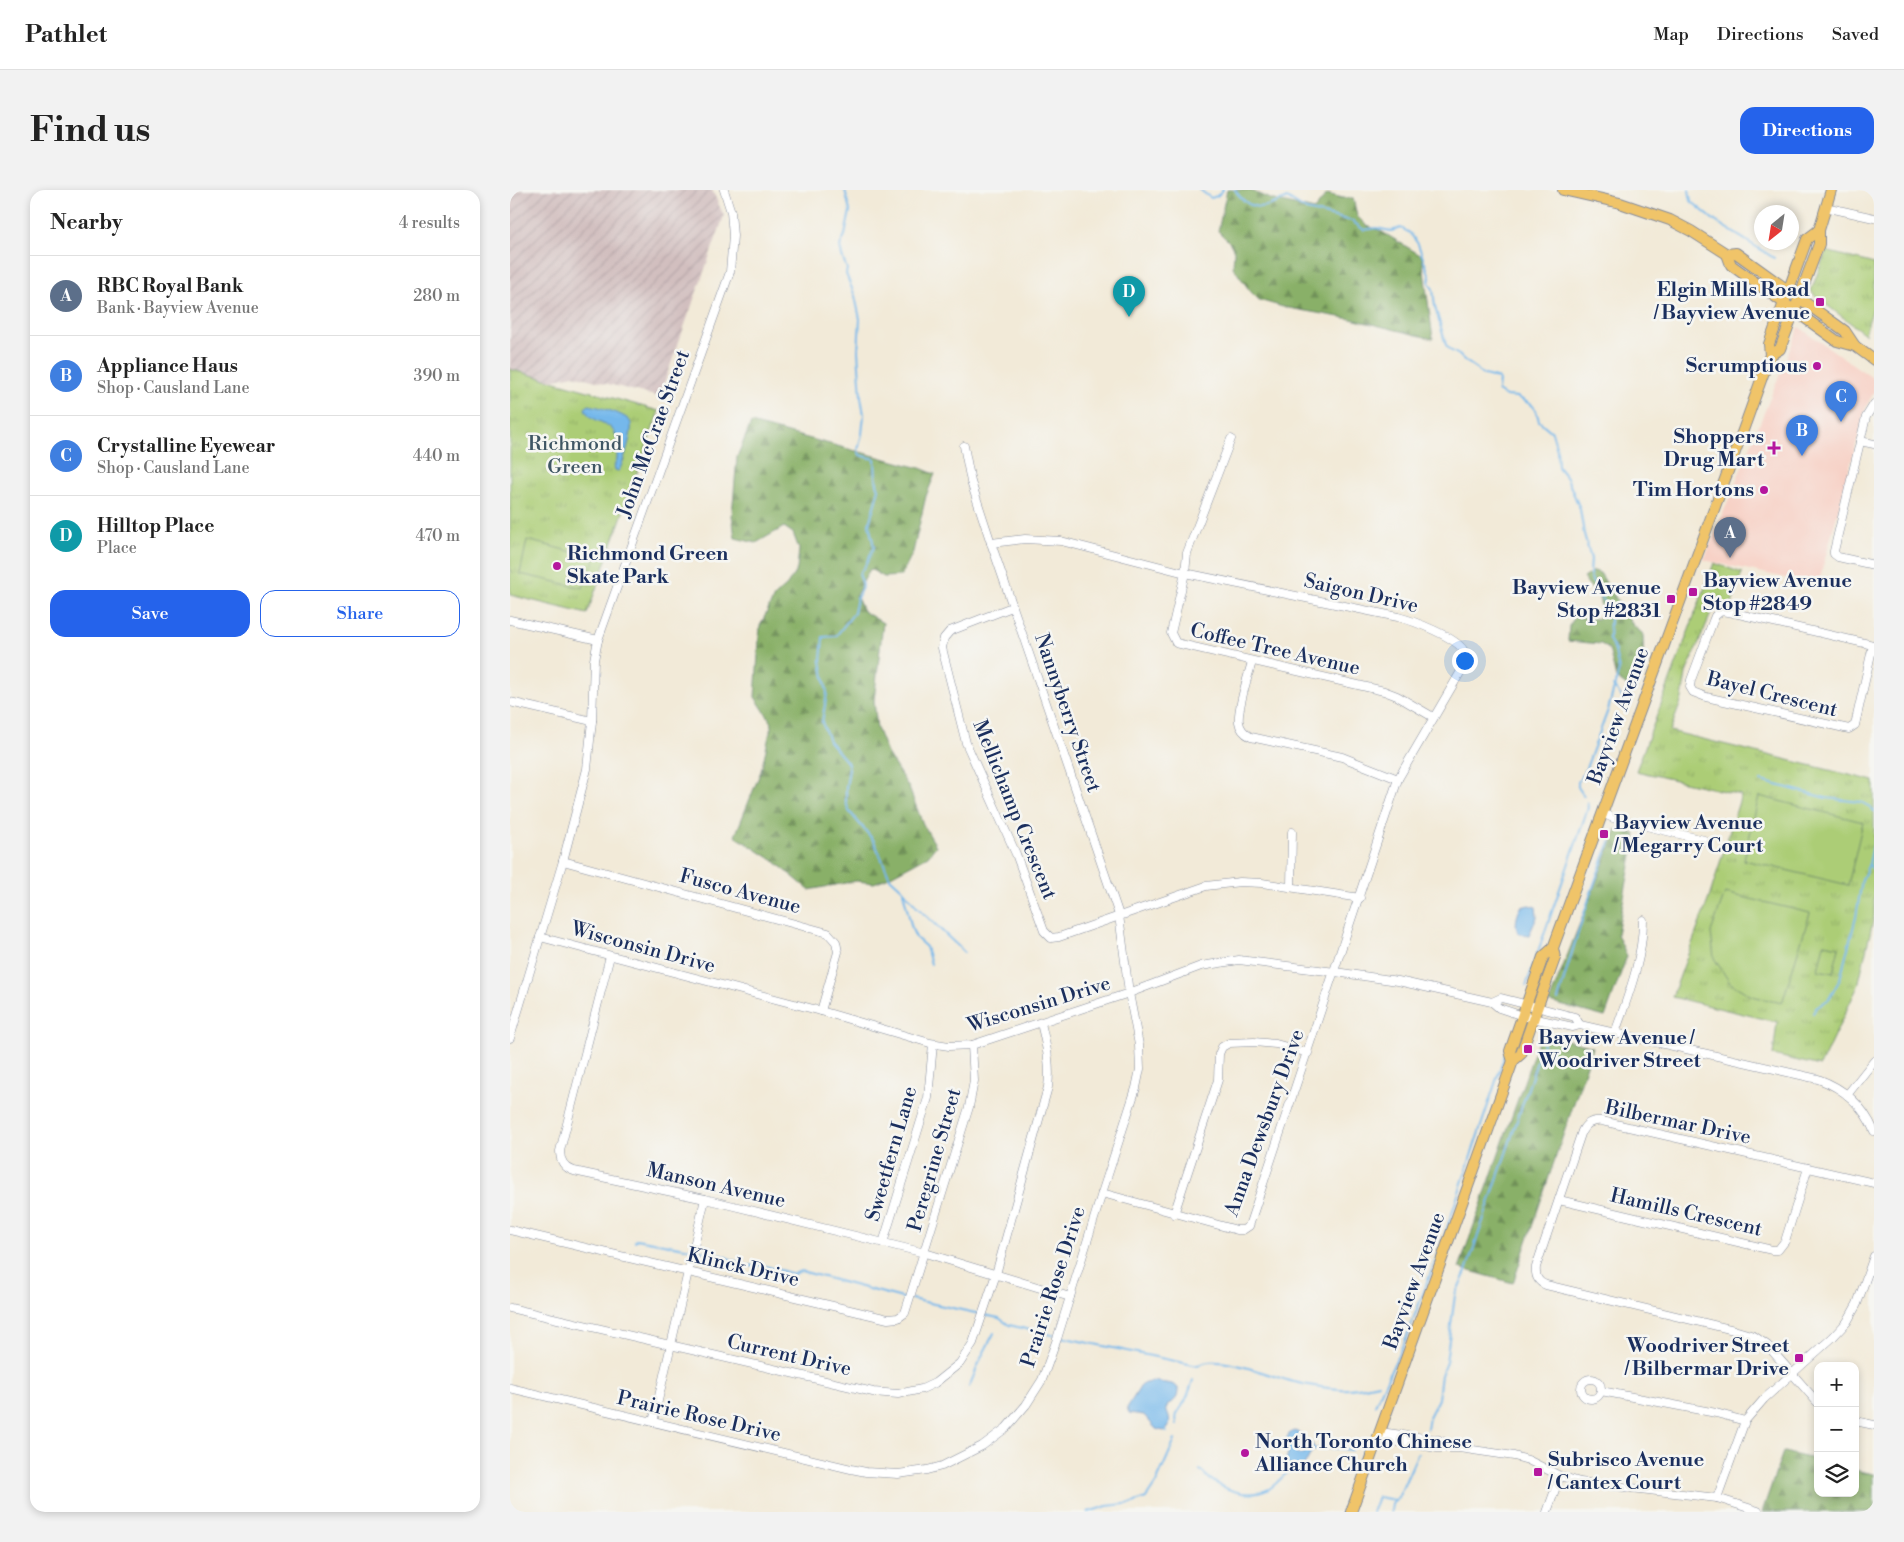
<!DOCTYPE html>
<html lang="en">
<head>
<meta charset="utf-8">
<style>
  :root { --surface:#fff; --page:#f2f2f2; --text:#222; --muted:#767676; --line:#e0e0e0; --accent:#2563eb }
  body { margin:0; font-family:"Libre Bodoni",serif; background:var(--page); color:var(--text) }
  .controls { position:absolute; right:15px; bottom:15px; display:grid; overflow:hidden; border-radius:10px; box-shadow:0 2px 8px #0003 }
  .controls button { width:45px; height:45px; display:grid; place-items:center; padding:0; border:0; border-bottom:1px solid var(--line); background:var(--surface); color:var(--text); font:25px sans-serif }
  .compass { position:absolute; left:1244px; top:15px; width:45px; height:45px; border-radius:50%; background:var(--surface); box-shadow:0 2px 8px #0003; rotate:210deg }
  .you { position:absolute; left:954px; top:470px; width:18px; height:18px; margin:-12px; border:4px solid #fff; border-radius:50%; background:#1a73e8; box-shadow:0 0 0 8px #1a73e833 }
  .badge { display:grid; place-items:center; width:32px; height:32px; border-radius:50%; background:var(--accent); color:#fff; font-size:16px; font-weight:700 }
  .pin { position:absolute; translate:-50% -41px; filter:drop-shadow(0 1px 2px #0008) }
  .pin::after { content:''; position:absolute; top:26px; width:18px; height:15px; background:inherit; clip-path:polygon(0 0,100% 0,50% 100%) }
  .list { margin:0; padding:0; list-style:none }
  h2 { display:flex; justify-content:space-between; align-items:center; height:65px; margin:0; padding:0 20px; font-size:21px }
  h2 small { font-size:16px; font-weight:400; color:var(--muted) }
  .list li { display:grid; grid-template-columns:32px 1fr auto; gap:15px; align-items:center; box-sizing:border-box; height:80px; padding:0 20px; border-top:1px solid var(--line) }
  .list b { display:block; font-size:19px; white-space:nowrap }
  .list p { margin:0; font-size:16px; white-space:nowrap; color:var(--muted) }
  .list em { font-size:16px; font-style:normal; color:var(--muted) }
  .actions { display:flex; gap:10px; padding:15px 20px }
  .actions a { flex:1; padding:11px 0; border:1px solid var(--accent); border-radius:15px; text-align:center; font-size:18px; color:var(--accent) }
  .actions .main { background:var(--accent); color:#fff }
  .icon { flex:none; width:28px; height:28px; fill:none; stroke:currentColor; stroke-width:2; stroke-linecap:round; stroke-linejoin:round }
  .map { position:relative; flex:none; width:1364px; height:1322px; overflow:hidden; border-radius:15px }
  header { display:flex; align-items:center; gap:30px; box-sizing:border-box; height:70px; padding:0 25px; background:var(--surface); border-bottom:1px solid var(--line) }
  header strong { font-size:24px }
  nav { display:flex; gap:28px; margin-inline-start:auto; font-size:18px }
  .intro { display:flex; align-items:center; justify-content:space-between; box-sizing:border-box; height:120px; padding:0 30px }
  h1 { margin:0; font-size:35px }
  .button { padding:12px 22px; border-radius:15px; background:var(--accent); color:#fff; font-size:18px; font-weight:700 }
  main { display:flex; gap:30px; padding:0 30px }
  aside { flex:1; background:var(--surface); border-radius:15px; box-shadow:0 2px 8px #0003 }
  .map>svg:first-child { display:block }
</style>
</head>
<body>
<header>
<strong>Pathlet</strong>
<nav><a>Map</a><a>Directions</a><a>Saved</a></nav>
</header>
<div class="intro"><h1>Find us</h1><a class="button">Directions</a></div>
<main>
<aside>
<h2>Nearby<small>4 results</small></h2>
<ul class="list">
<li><span class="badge" style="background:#5c6f8a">A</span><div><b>RBC Royal Bank</b><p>Bank · Bayview Avenue</p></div><em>280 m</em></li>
<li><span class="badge" style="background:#3f7fe0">B</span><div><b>Appliance Haus</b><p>Shop · Causland Lane</p></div><em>390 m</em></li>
<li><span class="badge" style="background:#3f7fe0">C</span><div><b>Crystalline Eyewear</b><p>Shop · Causland Lane</p></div><em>440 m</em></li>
<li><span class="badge" style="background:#0f9aa8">D</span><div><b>Hilltop Place</b><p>Place</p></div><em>470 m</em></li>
</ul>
<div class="actions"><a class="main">Save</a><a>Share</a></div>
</aside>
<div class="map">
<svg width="1364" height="1322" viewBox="0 0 1364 1322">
  <defs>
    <pattern id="industrial-furrows" width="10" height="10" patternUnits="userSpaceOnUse" patternTransform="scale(1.25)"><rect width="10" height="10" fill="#d2bfbf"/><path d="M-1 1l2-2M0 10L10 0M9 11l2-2" fill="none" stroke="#b4a4a7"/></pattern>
    <pattern id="forest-firs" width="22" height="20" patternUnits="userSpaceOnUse" patternTransform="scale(1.25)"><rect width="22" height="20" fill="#89b067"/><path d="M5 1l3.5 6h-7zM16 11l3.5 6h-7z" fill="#6f9058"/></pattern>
    <pattern id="park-tufts" width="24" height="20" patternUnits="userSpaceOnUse" patternTransform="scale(1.25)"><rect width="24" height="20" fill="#accd76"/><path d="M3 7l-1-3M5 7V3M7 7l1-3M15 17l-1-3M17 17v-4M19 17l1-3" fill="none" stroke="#93b068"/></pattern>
  </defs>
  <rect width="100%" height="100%" fill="#f6f6f2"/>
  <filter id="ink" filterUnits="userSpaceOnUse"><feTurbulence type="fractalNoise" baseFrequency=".02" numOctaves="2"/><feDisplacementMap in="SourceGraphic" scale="10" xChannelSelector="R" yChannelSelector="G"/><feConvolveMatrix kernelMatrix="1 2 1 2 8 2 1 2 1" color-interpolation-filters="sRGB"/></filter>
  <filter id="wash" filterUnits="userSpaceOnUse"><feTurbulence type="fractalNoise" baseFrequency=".0096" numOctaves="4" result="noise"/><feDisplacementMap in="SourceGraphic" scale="20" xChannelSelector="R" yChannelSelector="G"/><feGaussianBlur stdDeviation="1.12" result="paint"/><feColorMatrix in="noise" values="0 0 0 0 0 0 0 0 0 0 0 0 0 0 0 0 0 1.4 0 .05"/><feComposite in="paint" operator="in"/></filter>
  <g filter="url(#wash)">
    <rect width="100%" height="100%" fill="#f2ead8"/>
    <path fill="#f7d1c6" d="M1289 137 1364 189V202L1356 217 1308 395 1194 370Z"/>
    <path fill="url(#industrial-furrows)" d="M0 0H202L214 26 149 207 63 185 41 190 0 179Z"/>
    <g fill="url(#forest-firs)" stroke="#527062">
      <path d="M717 0H739L760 9 804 20 817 4 833 8H843L847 26 857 36 869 40 912 66 923 149 841 129 773 117 749 110 740 101 723 77 724 61 720 53 708 41Z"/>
      <path d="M241 233 410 278 425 284 416 306 403 362 391 386 374 387 360 379 346 405 353 421 373 433 364 511 367 538 377 563 399 598 413 634 426 656 418 666 377 688 364 693 346 691 299 700 264 671 225 646 251 581 262 533 245 507 250 436 264 407 277 395 287 379 289 359 283 343 274 337 246 353 225 348 222 325 227 267Z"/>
      <path d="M1084 381 1090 383 1123 435 1133 444 1134 483 1124 501 1106 488 1099 459 1091 454 1058 451 1059 436 1065 427 1087 429 1092 423 1089 407 1073 388Z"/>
      <path d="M1107 639 1126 644 1107 744 1117 766 1095 827 1039 812Z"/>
      <path d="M1031 843 1083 857 1003 1093 949 1078Z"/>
      <path d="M1273 1262 1308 1270V1303H1345V1280L1364 1284V1322H1252Z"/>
    </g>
    <g fill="url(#park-tufts)" stroke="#647e6a">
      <path d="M1316 61 1364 74V114L1355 144 1306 107 1301 101Z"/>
      <path d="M0 179 149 221 77 424 0 405Z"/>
      <path d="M1204 373 1232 383 1221 416H1212L1202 421 1176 483 1172 509 1160 541 1364 591V726L1348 796 1310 876 1263 865 1267 832 1162 807 1199 708 1231 605 1126 581Z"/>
    </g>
    <g fill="#accd76" stroke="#647e6a">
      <path d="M17 350 85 368 73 398 10 384Z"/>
      <path d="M1249 606 1353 632 1338 695 1234 670Z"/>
      <path d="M1215 703 1300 723 1272 813 1242 806 1220 793 1204 768 1201 742Z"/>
      <path d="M1314 754 1329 757 1323 783 1308 780Z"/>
    </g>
    <g fill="#75b8eb" stroke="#4874a4" fill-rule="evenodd">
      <path d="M79 215C89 217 113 223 120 231 125 238 113 273 109 281L105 280C103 274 106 274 107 269 107 260 109 245 102 239 95 231 77 230 75 218Z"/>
      <path d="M1019 715 1026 717 1027 727 1019 745 1010 744C1003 737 1007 725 1011 717Z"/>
      <path d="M643 1191 662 1194 668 1198C668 1207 667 1210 658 1214L656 1219C659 1227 663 1235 654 1241L646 1239 634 1225 619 1223 617 1218 632 1194Z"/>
      <path d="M784 1241 791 1243V1246L801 1252 805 1259 801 1263 794 1276 786 1279 775 1271C779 1264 779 1258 775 1251L779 1244ZM786 1253 795 1257V1261L793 1264H788L785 1261 784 1256Z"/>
    </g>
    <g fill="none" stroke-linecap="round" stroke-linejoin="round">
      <g stroke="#75b8eb" stroke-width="2">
        <path d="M335 0 340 21 335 45 330 56 332 66 337 79 336 84 345 106 350 129 348 161 351 207 354 225 352 244 348 260 350 265 365 269C366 280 364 289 369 299L359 334 364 357 355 376 349 384 353 395 347 408 344 423 326 446 313 447 311 471 317 503 312 532 319 551 337 572 339 578 336 598V612L339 621 364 651 380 688 392 699 407 717 454 762"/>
        <path d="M690 0 701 8 707 6 713 0"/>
        <path d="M725 0C740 23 755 19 777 8L796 20 842 31 854 40 866 38 881 41 891 38 900 43 908 54 920 87 919 93 923 99 925 117 936 155 940 160 949 165 954 170 967 179 971 184 989 189 988 201 996 206 1007 207 1022 215 1026 220 1029 231 1042 242 1047 260 1048 277 1057 288 1070 319 1074 344 1081 369 1080 385 1082 391 1095 413 1100 430 1099 449 1105 461 1109 480 1098 520 1075 581 1068 592V597L1074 606"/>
        <path d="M1179 0 1181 11 1205 31 1264 68"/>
        <path d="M1103 496 1114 510"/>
        <path d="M1251 591 1316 608 1351 612 1360 617 1364 621"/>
        <path d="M1359 674 1364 681"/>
        <path d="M393 702 402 739 406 748 416 757 421 774"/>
        <path d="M1016 796 1078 618 1077 612"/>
        <path d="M1048 810C1063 757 1079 703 1100 652"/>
        <path d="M1303 823 1306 818 1319 809 1330 789 1346 727 1352 690 1359 674 1364 651"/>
        <path d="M125 1051 127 1049 180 1059"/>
        <path d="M185 1060 208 1064 237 1076 251 1075 284 1084 291 1081 396 1109"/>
        <path d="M401 1109 470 1124"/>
        <path d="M474 1125 489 1128 499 1135 546 1146"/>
        <path d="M551 1147 688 1176C703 1162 762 1186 780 1191 796 1195 814 1198 830 1199 843 1200 855 1197 868 1194"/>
        <path d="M459 1197 472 1166 484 1143"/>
        <path d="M865 1215 897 1146 932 1053 996 861"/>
        <path d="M667 1235C664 1220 671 1221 676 1209 679 1203 681 1196 683 1190"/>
        <path d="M917 1239 919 1227 928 1209 931 1185 936 1172 945 1105 955 1084 1035 848"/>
        <path d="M656 1240 657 1242"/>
        <path d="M805 1259 826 1258 842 1260"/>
        <path d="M690 1280C706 1297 735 1311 759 1299 767 1294 775 1284 782 1277"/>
        <path d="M578 1322 597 1316 623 1313 636 1308 646 1293 665 1250"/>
        <path d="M832 1322 856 1251"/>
        <path d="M862 1322 868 1307 885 1310"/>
        <path d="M881 1322 882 1314 889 1306 908 1263"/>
      </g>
    </g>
  </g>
  <g filter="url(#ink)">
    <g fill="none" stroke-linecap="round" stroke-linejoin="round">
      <g stroke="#868c9b" stroke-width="9">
        <g id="minor">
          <path d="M1315 17 1364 28"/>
          <path d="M1364 214 1356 227 1324 361V364L1328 367 1364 375"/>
          <path d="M721 249 677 363 675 383 661 443 666 453 874 501 887 506 923 527"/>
          <path d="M1350 251 1364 254"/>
          <path d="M481 353 515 349 551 351 675 383 888 427C904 431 946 447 954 461 957 466 957 470 954 476L888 589 739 1036 733 1040H727L592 1003"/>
          <path d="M502 417 440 441 434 448 432 458 456 553 506 664 534 741 541 748 549 747 696 696 730 692 752 693 850 708"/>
          <path d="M0 430 88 450"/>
          <path d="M1363 455 1345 535 1339 539 1196 507 1183 502 1180 497 1181 490 1203 431 1205 426 1211 421 1224 423 1363 455 1364 456"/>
          <path d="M742 472C738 486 727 519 729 532 730 539 735 544 741 547L832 567 888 589"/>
          <path d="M0 512 82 531"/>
          <path d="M1092 623 1103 628 1194 650"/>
          <path d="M53 671 318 743 326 752 328 762 311 821"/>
          <path d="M781 697 782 642"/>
          <path d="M30 747 311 821 420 853 439 856 462 855 619 803 691 776 729 770 825 782 888 791 982 812 989 818 1013 826 1063 837 1070 835 1308 889C1333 898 1353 915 1364 941"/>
          <path d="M100 766 50 961C50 971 55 978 64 981L195 1009 415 1063 560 1107"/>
          <path d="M982 812 991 808 1065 827 1070 835"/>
          <path d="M1105 843C1118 806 1133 769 1133 730"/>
          <path d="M0 848 53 671 77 579 82 531 84 470 88 450 220 82 223 46 221 22 214 0"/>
          <path d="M1337 905 1364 871"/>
          <path d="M1049 1010 1262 1060H1268L1275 1051 1298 978"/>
          <path d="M664 1024 708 890 709 864 712 857 719 853 744 852 766 854 798 863"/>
          <path d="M0 1040 378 1129 388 1128 395 1123 459 917 464 891 462 855"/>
          <path d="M373 1053 418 908 423 854"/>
          <path d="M0 1118 363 1202 388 1204 412 1199 425 1193 450 1173 463 1153 486 1084 538 897C541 874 536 854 531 833"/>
          <circle cx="1081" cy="1199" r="10"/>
          <path d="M0 1198 341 1279 356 1282 388 1284 417 1280 432 1276 472 1256 496 1238 516 1215 532 1190 547 1149 592 1003 626 898 630 879 629 855 619 803 609 725 481 353 461 292 454 256"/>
          <path d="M1091 1201 1206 1223 1235 1231"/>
          <path d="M1308 1213 1257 1155 1244 1146 1224 1140 1036 1095C1028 1092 1025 1087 1026 1077L1072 941C1076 933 1083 930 1092 931L1364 993"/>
          <path d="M1345 1231 1364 1235"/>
          <path d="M143 1232 195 1009"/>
          <path d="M869 1242 883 1251 927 1258H949L1004 1266 1018 1270 1050 1286 1070 1292 1207 1308 1248 1321"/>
          <path d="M870 1242 929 1250 942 1255"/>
          <path d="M1207 1308 1235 1231 1254 1209 1323 1147 1337 1132 1347 1114 1364 1066"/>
          <path d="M1037 1322 1050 1286"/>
        </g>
      </g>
      <g stroke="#868c9b" stroke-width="12">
        <g id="major">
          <path d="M1053 0 1110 13 1160 30 1181 41 1217 64 1221 75 1327 151 1345 156 1364 170"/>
          <path d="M1217 64 1226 63 1335 141 1345 156"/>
          <path d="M1260 165 1270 159 1280 132 1309 54V40L1321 0"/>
          <path d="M1003 871 1000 861 1033 767 1043 758"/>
          <path d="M841 1322 1003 871 1011 864 1031 807 1045 768 1043 758 1236 232 1260 165 1259 154 1297 49 1309 40"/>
        </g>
      </g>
      <use href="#minor" stroke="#fff" stroke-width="8"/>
      <use href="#major" stroke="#f0c469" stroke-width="10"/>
    </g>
  </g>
  <g fill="#b5179e" stroke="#f6f6f2" stroke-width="2">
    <rect x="1305" y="107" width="10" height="10" rx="2.5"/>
    <circle cx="1307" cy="176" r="5"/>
    <path d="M1261.5 250.5h5v5h5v5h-5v5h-5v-5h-5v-5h5z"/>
    <circle cx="1254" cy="300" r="5"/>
    <circle cx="47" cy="376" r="5"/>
    <rect x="1178" y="397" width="10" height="10" rx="2.5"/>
    <rect x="1156" y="404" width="10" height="10" rx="2.5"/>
    <rect x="1089" y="639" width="10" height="10" rx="2.5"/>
    <rect x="1013" y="854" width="10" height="10" rx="2.5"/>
    <rect x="1284" y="1163" width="10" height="10" rx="2.5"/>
    <circle cx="735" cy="1263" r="5"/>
    <rect x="1023" y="1277" width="10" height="10" rx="2.5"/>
  </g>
  <g text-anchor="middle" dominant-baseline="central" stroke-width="5" stroke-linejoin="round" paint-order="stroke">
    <g font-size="20" font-weight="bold" fill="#1b2f5e" stroke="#f6f6f2" text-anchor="end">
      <text x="1300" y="100">Elgin Mills Road<tspan x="1300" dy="23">/ Bayview Avenue</tspan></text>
      <text x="1297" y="176">Scrumptious</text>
      <text x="1254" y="247">Shoppers<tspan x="1254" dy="23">Drug Mart</tspan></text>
      <text x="1244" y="300">Tim Hortons</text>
      <text x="57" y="364" text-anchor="start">Richmond Green<tspan x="57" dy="23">Skate Park</tspan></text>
      <text x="1193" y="391" text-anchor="start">Bayview Avenue<tspan x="1193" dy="23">Stop #2849</tspan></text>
      <text x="1151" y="398">Bayview Avenue<tspan x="1151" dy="23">Stop #2831</tspan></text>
      <text x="1104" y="633" text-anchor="start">Bayview Avenue<tspan x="1104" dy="23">/ Megarry Court</tspan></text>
      <text x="1028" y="848" text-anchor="start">Bayview Avenue /<tspan x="1028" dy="23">Woodriver Street</tspan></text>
      <text x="1279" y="1156">Woodriver Street<tspan x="1279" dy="23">/ Bilbermar Drive</tspan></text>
      <text x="745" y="1252" text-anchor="start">North Toronto Chinese<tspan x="745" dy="23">Alliance Church</tspan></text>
      <text x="1038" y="1270" text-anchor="start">Subrisco Avenue<tspan x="1038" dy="23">/ Cantex Court</tspan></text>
    </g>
    <g font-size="20" fill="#1b2f5e" stroke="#f6f6f2">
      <text transform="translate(144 244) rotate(-70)">John McCrae Street</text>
      <text transform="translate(851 404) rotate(13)">Saigon Drive</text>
      <text transform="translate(765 460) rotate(13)">Coffee Tree Avenue</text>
      <text transform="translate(1262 505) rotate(14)">Bayel Crescent</text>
      <text transform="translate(557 523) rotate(71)">Nannyberry Street</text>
      <text transform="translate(1109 526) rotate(-70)">Bayview Avenue</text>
      <text transform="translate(504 620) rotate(68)">Mellichamp Crescent</text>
      <text transform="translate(230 702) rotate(15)">Fusco Avenue</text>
      <text transform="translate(133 758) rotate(15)">Wisconsin Drive</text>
      <text transform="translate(529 815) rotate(-17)">Wisconsin Drive</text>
      <text transform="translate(755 933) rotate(-70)">Anna Dewsbury Drive</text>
      <text transform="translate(1168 933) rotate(12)">Bilbermar Drive</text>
      <text transform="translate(382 964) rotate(-74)">Sweetfern Lane</text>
      <text transform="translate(425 970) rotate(-74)">Peregrine Street</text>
      <text transform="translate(206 996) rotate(13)">Manson Avenue</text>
      <text transform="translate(1176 1023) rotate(13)">Hamills Crescent</text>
      <text transform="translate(233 1078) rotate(13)">Klinck Drive</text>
      <text transform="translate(905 1091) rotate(-70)">Bayview Avenue</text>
      <text transform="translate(544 1097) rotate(-72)">Prairie Rose Drive</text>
      <text transform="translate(279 1166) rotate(13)">Current Drive</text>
      <text transform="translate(189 1227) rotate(13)">Prairie Rose Drive</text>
    </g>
    <g font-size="20" fill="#3f5664" stroke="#f6f6f2">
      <text x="65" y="254">Richmond<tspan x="65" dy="23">Green</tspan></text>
    </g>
  </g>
</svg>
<div class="controls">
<button>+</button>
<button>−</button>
<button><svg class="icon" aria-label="layers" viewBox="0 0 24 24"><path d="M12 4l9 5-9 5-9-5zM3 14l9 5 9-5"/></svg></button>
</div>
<svg class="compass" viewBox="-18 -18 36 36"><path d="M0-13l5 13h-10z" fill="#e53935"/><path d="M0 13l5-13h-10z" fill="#767676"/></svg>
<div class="you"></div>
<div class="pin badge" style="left:1220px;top:368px;background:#5c6f8a">A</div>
<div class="pin badge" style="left:1292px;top:266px;background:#3f7fe0">B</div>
<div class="pin badge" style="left:1331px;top:232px;background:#3f7fe0">C</div>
<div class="pin badge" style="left:619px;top:127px;background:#0f9aa8">D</div>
</div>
</main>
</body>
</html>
